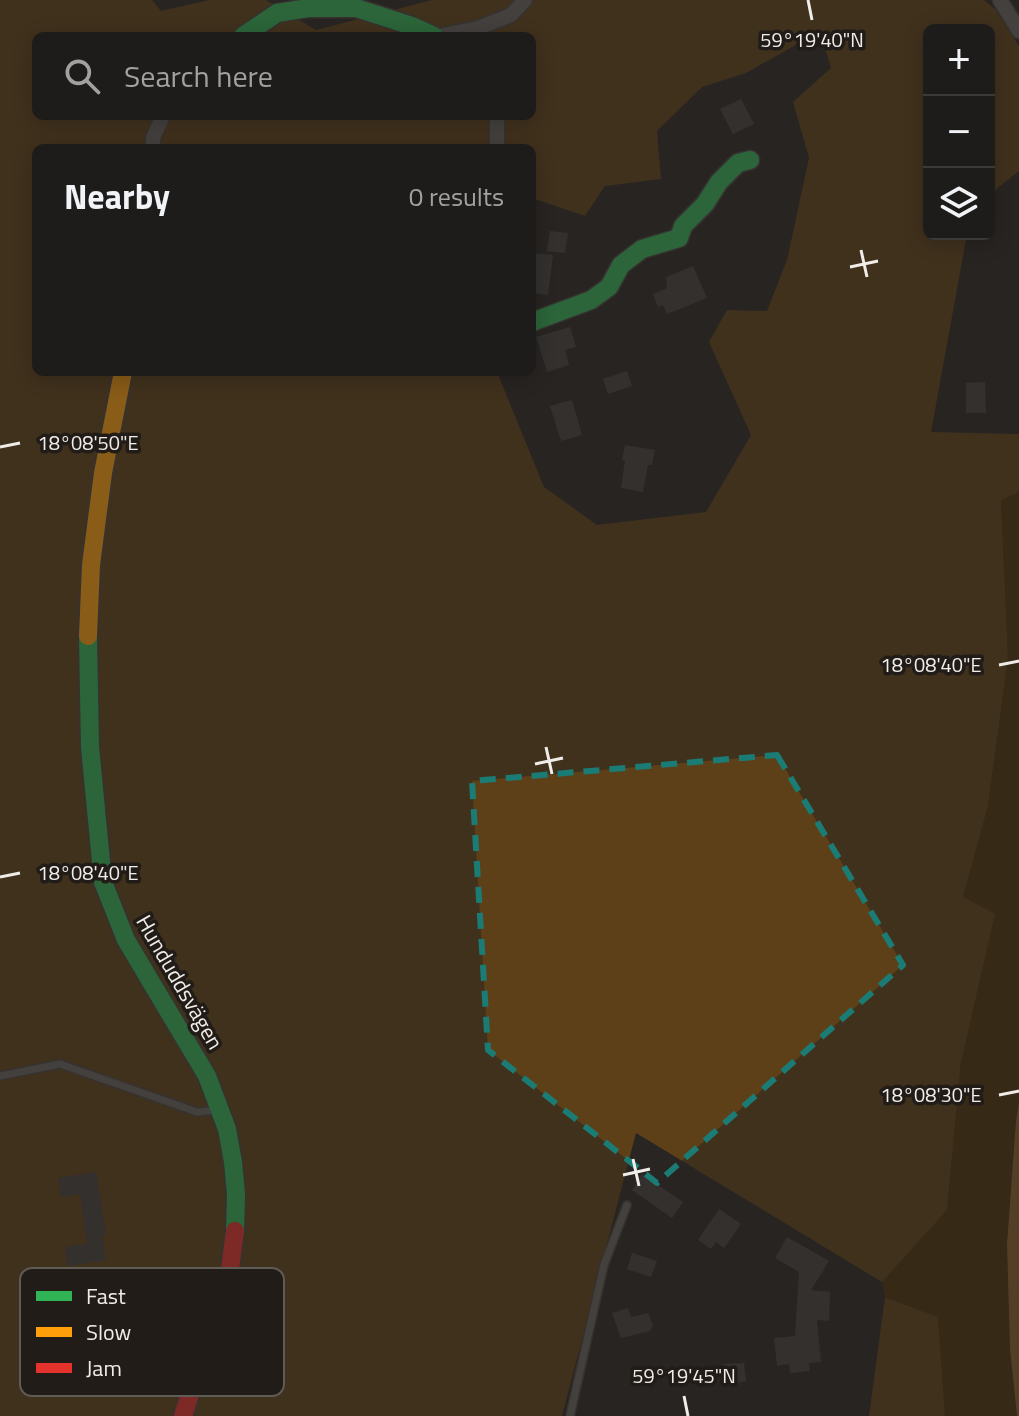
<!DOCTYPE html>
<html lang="en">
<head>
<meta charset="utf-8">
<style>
  :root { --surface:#1e1c1a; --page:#2b2927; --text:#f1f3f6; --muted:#a1a1a2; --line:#3c3a39 }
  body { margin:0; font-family:"Titillium Web",sans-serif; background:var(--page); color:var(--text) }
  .controls { position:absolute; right:24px; top:24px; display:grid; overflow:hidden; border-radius:12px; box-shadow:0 4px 20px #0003 }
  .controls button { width:72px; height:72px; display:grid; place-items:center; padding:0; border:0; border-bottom:2px solid var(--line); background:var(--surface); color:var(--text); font:40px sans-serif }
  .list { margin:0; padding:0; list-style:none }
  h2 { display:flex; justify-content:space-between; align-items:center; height:104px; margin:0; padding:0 32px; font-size:34px }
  h2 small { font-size:26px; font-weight:400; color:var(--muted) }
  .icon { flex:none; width:44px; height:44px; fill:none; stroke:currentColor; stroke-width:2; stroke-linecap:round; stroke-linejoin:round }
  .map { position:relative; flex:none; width:1019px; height:1416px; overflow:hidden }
  .search { position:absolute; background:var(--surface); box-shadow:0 4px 20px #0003; left:32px; top:32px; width:504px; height:88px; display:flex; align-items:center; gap:20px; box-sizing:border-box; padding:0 28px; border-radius:12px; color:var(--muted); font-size:30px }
  .panel { position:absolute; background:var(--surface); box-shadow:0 4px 20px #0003; left:32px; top:144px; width:504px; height:232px; border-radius:12px }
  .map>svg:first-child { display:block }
</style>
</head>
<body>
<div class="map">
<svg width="1019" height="1416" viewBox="0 0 1019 1416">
  <rect width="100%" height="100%" fill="#282522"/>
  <path fill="#482f08" d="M1019 492V1101L1016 1121 1007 1244 1010 1349 1017 1416H945L938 1317 885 1297 882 1282 947 1209 961 1062 963 897 988 806 1008 658 1001 500Z"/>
  <g fill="#5e4018" fill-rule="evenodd">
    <path d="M0 0H152L161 11 209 0H266L316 30 432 0H984L995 9 1019 46V171L989 195V30H929V234H967L931 432 1019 434V492L1001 500 1008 658 988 806 963 897 995 914 961 1062 947 1210 882 1282 636 1133 562 1416H0ZM820 31 831 68 793 102 809 158 787 260 767 311 727 310 709 342 751 435 706 512 597 525 544 487 497 372H36V148H532V198L585 216 605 186 661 179 657 131 702 87 746 73ZM36 36H532V116H36Z"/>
    <path d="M885 1297 938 1317 945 1416H869Z"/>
  </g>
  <path fill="#8b612a" d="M1019 1101V1416H1017L1010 1349 1007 1244 1016 1121Z"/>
  <g fill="#413f3d">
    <path d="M741 99 754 124 733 134 720 109Z"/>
    <path d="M550 231 568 233 565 253 547 251Z"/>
    <path d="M532 253 553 255 548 295 532 293Z"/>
    <path d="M693 266 707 298 667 314 663 305 658 307 653 294 667 288 666 277Z"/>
    <path d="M570 327 576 347 565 350 569 365 547 372 536 337Z"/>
    <path d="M627 371 632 386 608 394 603 379Z"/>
    <path d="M985 382 986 413H966V383Z"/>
    <path d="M572 400 582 435 561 441 550 406Z"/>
    <path d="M625 445 655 450 652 465H648L643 492 621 488 625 461 622 460Z"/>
    <path d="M96 1172 106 1234 102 1235 106 1260 68 1266 65 1247 87 1244 80 1194 61 1197 58 1178Z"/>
    <path d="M642 1174 683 1202 672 1218 632 1190Z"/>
    <path d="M719 1209 741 1224 724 1248 716 1242 711 1249 698 1240Z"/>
    <path d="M787 1237 829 1261 811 1290 830 1292 829 1321 817 1320 821 1362 809 1363 810 1371 790 1373 789 1364 777 1366 774 1338 795 1336 799 1272 775 1258Z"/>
    <path d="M632 1253 657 1261 651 1277 627 1269Z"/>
    <path d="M628 1308 631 1317 648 1313 653 1325 650 1331 621 1338 612 1313Z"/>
    <path d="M744 1363 746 1381 726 1386 723 1364Z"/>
  </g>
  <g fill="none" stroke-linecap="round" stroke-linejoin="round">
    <g stroke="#464340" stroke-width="10">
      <g id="lane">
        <path d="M0 1076 60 1064 197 1112 218 1110"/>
        <path d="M570 1416 604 1265 627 1205"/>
      </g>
    </g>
    <g stroke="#464340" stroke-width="17">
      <g id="street">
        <path d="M1000 0 1019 31"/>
        <path d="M439 36 478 28 511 15 525 0"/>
        <path d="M497 116V148"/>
        <path d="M153 148V138L163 116"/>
      </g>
    </g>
    <g stroke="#464340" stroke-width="21">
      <g id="fast">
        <path d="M243 36 277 13 308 8H356L412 26 434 36"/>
        <path d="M532 322 591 300 609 287 621 265 642 249 679 238 683 226 705 204 719 182 738 163 750 160"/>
        <path d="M88 636 90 747 103 882 126 940 207 1076 227 1129 233 1162 236 1194 235 1231"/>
      </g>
    </g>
    <g stroke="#464340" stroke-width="21">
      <path id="slow" d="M88 636 91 565 103 473 123 372"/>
    </g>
    <g stroke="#464340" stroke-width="21">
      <path id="jam" d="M183 1416 230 1269 235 1231"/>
    </g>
    <use href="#lane" stroke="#646260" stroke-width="7"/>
    <use href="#street" stroke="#646260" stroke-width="14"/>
    <use href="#fast" stroke="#30b455" stroke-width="18"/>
    <use href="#slow" stroke="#ff9f0a" stroke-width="18"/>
    <use href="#jam" stroke="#e5322d" stroke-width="18"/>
  </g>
  <path d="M0 0H1019V1416H0ZM777 755 903 965 657 1183 488 1050 472 781Z" fill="#282522" fill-opacity=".55" fill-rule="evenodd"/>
  <path fill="none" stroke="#1a7c74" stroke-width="6" stroke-dasharray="16 10" stroke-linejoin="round" d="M777 755 903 965 657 1183 488 1050 472 781Z"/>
  <path fill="none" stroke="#f0ede9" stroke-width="3" d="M808 0 812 20M861 250 867 277M850 267 878 261M0 447 20 443M999 665 1019 661M546 747 552 774M535 764 563 758M0 877 20 873M999 1095 1019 1091M633 1159 639 1186M623 1175 650 1169M684 1396 688 1416"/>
  <g text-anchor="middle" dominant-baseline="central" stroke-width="7" stroke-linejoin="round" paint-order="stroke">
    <g font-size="22" fill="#f0ede9" stroke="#211c17">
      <text transform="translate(180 982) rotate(60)">Hunduddsvägen</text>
    </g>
  </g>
  <rect x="20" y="1268" width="264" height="128" rx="12" fill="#211c17" stroke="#5f5b56" stroke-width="2"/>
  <rect x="36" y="1291" width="36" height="10" fill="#30b455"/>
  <rect x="36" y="1327" width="36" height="10" fill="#ff9f0a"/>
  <rect x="36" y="1363" width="36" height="10" fill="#e5322d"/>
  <g font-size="22" fill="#f0ede9">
    <text x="86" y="1304">Fast</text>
    <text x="86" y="1340">Slow</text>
    <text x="86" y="1376">Jam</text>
  </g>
  <g font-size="20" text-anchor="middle" fill="#f0ede9" stroke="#211c17" stroke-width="7" stroke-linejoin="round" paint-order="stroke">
    <text x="812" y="47">59°19'40"N</text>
    <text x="88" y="450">18°08'50"E</text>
    <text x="931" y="672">18°08'40"E</text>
    <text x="88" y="880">18°08'40"E</text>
    <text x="931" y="1102">18°08'30"E</text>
    <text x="684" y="1383">59°19'45"N</text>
  </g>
</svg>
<div class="controls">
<button>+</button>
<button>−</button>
<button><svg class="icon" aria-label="layers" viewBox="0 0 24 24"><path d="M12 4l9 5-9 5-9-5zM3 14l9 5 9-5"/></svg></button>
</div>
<div class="search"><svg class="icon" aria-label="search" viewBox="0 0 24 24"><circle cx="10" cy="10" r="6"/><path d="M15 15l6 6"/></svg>Search here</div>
<section class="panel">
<h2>Nearby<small>0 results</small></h2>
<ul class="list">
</ul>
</section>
</div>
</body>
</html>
